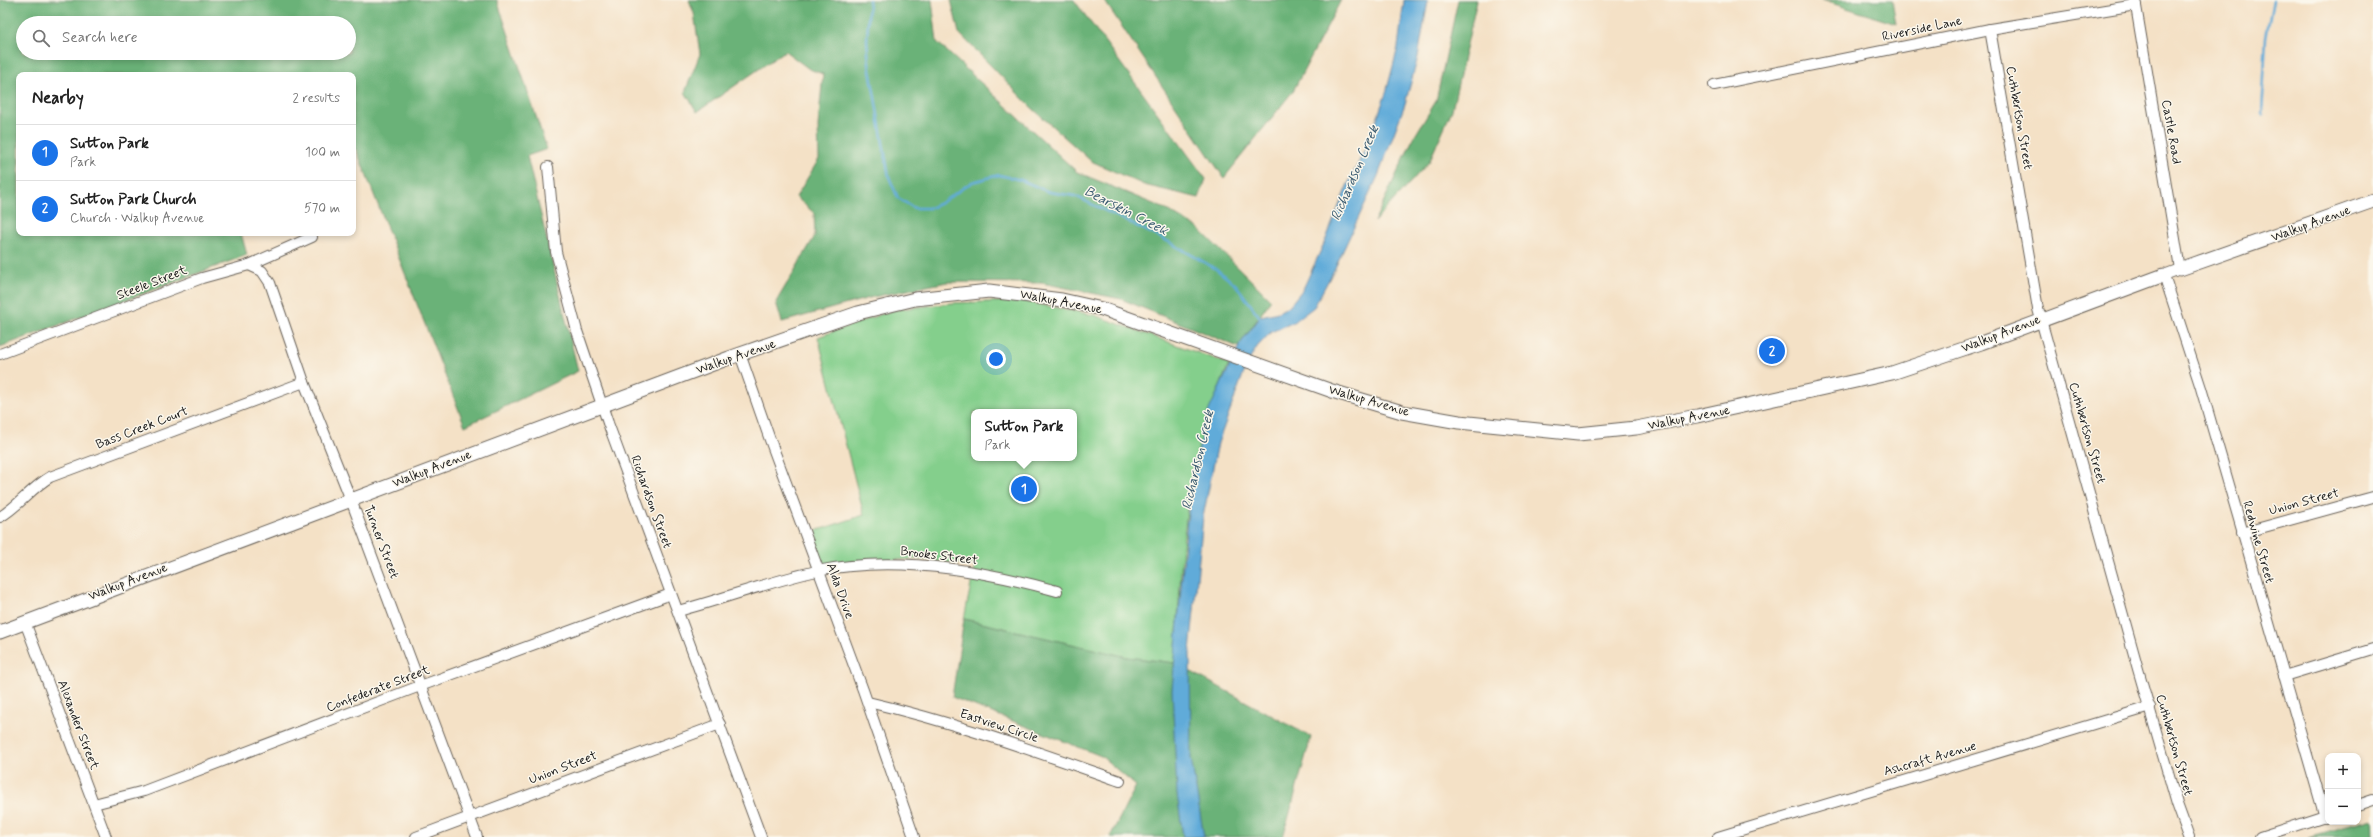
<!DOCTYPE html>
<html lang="en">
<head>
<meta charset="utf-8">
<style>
  :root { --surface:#fff; --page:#f6f6f6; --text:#222; --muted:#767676; --line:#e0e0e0; --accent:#1a73e8 }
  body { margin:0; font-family:Mynerve,sans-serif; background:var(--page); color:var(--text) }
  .controls { position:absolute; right:12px; bottom:12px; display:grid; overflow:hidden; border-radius:8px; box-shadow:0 2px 6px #0003 }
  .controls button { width:36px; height:36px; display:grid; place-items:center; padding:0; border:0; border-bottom:1px solid var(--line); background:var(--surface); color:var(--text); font:20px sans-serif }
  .you { position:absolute; left:996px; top:359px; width:14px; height:14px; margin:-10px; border:3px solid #fff; border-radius:50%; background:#1a73e8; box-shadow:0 0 0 6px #1a73e833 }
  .badge { display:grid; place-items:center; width:26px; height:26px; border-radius:50%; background:var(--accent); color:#fff; font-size:13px; font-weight:700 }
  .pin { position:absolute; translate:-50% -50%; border:2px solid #fff; box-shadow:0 1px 4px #0006 }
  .popup { position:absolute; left:971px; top:409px; width:106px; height:52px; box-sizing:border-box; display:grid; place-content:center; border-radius:8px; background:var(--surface); filter:drop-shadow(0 1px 3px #0005); font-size:13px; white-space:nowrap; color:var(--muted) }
  .popup b { font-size:15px; color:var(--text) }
  .popup::after { content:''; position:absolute; left:50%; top:100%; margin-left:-8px; border:8px solid transparent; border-top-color:var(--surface) }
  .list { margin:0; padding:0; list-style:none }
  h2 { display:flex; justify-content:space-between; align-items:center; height:52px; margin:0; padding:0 16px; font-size:17px }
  h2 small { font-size:13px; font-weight:400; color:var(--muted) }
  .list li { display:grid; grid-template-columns:26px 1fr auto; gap:12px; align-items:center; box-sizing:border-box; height:56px; padding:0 16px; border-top:1px solid var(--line) }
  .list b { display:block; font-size:15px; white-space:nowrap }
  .list p { margin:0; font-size:13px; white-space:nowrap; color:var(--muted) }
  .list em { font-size:13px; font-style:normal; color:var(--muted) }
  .icon { flex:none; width:22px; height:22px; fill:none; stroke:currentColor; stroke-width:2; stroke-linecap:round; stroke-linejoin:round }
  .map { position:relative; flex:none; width:2373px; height:837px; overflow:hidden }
  .search { position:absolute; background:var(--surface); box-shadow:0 2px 6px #0003; left:16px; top:16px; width:340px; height:44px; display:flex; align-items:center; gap:10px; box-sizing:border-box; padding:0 14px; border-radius:22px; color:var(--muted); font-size:15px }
  .panel { position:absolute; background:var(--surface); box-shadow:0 2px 6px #0003; left:16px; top:72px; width:340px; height:164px; border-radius:8px }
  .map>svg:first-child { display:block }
</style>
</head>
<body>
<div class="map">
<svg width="2373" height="837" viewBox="0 0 2373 837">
  <rect width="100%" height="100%" fill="#fbf7ec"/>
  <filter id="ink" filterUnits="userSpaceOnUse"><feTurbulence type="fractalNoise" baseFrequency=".025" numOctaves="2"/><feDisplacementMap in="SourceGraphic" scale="8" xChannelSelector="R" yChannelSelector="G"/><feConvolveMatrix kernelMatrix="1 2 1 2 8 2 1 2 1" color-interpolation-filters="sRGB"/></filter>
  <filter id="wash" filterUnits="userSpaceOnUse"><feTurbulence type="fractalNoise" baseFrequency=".012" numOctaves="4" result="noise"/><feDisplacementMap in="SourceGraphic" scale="16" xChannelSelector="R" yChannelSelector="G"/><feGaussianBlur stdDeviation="0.9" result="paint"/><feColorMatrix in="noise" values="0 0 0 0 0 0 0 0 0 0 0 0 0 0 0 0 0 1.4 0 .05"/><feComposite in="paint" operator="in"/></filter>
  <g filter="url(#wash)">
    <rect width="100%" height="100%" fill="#f4e1c6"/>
    <path fill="#84cf8c" stroke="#507654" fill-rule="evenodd" d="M1021 301 1094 315 1229 364C1215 397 1203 428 1195 463 1181 528 1180 597 1175 663L1127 657 964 619 975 565 915 559 822 564 809 533 864 515 818 337 893 310 952 303ZM974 412H1074V458H974Z"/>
    <g fill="#6bb278" stroke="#44674a" fill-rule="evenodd">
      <path d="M0 0H497L547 149 527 156 578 371 465 426 356 149 353 150V75H19V233H241L247 255 0 347ZM23 23H349V53H23Z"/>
      <path d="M689 0H932L937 42 1077 172 1163 208 1198 228 1271 300 1238 347 1121 299 1042 283 947 282 873 297 782 322 776 302 815 236 814 213 796 197 819 159 818 126 823 74 809 69 785 51 697 112 685 92 700 54 694 13Z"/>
      <path d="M951 0H1074L1206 179 1199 198 1144 185 1091 161 1031 107 959 33Z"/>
      <path d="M1104 0H1341L1293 91 1224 178Z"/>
      <path d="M1458 0H1477L1452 110 1429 162 1374 222 1413 139 1436 101Z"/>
      <path d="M1822 0H1892L1896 24Z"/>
      <path d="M964 619 1127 657 1175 663 1311 737 1283 837H1110L1136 786 1101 756 952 697Z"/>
      <path d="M2372 819 2373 837H2308Z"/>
    </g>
    <path fill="#60abd9" stroke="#3e647a" d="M1404 0H1428L1427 7 1418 57 1405 104 1378 176 1334 270 1314 307 1294 322 1271 332 1257 347 1247 364 1218 443 1203 517 1190 652 1191 758 1204 837H1183L1177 794 1172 690 1187 520 1195 463 1209 410 1240 344 1261 316 1278 312 1289 306 1303 289 1326 239 1347 186 1369 141 1386 93 1398 47Z"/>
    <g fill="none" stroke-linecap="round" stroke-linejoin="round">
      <g stroke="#60abd9" stroke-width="2.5">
        <path d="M869 0 867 41 869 64 889 177 898 198 914 208H930L941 203 972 182 999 175 1021 180 1049 192 1075 196 1169 242 1216 269 1236 285 1262 320"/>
        <path d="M2262 115 2266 37 2273 0"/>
      </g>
    </g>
  </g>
  <g filter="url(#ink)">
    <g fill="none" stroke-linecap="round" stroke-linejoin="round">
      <g stroke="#686158" stroke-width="12">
        <g id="street">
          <path d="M2135 0 2180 269 2164 275 2201 388 2325 817"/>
          <path d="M1990 29 2038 309 2138 669 2177 804 2189 837"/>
          <path d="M1714 85 1990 29 2136 5"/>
          <path d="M548 167 556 252 577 331 608 423 761 837"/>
          <path d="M249 265 262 271 270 283 304 382 351 500 477 837"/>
          <path d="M0 354 202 278 249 265 312 237"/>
          <path d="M740 354 769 437 863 690 914 837"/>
          <path d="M0 517C19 506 31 488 50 477L304 382"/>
          <path d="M2242 533 2373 497"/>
          <path d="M678 611C724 599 770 581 817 571 894 555 982 570 1057 591"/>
          <path d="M25 622 106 837"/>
          <path d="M2284 676 2373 649"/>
          <path d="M868 702C954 722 1037 752 1120 781"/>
          <path d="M94 804 144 791 412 689 671 594"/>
          <path d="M2358 805 2373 800"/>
          <path d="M416 837 720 724"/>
          <path d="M1718 837 2150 707"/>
          <path d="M2260 837 2328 815"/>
        </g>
      </g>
      <g stroke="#686158" stroke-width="15">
        <g id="secondary">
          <path d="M2180 269 2373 201"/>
          <path d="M0 632 729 358 858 313 915 299 989 291 1062 300 1102 309 1332 391 1402 412 1459 422 1578 434 1636 428 1697 416 1892 373 1981 343 2164 275"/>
        </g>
      </g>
      <use href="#street" stroke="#fff" stroke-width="10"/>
      <use href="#secondary" stroke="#fff" stroke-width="13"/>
    </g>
  </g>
  <g text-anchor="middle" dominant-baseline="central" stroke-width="3" stroke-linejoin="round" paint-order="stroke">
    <g font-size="13" fill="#1c1c1c" stroke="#fbf7ec">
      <text transform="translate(1922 29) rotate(-12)">Riverside Lane</text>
      <text transform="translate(2019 118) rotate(80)">Cuthbertson Street</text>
      <text transform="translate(2171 132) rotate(80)">Castle Road</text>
      <text transform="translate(2311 224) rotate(-20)">Walkup Avenue</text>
      <text transform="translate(152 283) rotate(-21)">Steele Street</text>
      <text transform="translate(1061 302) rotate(11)">Walkup Avenue</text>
      <text transform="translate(2001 334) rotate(-21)">Walkup Avenue</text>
      <text transform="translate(736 357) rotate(-19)">Walkup Avenue</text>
      <text transform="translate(1369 401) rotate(16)">Walkup Avenue</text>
      <text transform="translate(1689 418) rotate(-11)">Walkup Avenue</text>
      <text transform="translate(142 428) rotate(-21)">Bass Creek Court</text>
      <text transform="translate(2087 433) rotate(74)">Cuthbertson Street</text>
      <text transform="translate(432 469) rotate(-21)">Walkup Avenue</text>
      <text transform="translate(651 502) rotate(70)">Richardson Street</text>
      <text transform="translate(2304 502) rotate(-15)">Union Street</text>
      <text transform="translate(381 542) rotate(69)">Turner Street</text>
      <text transform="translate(2258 542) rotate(74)">Redwine Street</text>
      <text transform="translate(939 556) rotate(7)">Brooks Street</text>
      <text transform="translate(128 582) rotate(-21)">Walkup Avenue</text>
      <text transform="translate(840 591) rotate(70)">Alda Drive</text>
      <text transform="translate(378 689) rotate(-21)">Confederate Street</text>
      <text transform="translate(78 725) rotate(69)">Alexander Street</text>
      <text transform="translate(999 726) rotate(18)">Eastview Circle</text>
      <text transform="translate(2174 745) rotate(74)">Cuthbertson Street</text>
      <text transform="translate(1930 759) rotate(-16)">Ashcraft Avenue</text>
      <text transform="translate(563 768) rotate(-21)">Union Street</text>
    </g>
    <g font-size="14" font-style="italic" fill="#3b5c71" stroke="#fbf7ec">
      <text transform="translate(1355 173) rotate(-67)">Richardson Creek</text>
      <text transform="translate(1126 211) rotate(27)">Bearskin Creek</text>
      <text transform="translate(1198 460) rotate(-77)">Richardson Creek</text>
    </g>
  </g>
</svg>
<div class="controls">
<button>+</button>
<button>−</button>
</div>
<div class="you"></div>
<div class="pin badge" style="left:1024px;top:489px">1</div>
<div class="popup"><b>Sutton Park</b>Park</div>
<div class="pin badge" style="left:1772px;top:351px">2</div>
<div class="search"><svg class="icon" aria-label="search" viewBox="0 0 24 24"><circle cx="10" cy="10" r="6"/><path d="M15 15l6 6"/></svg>Search here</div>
<section class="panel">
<h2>Nearby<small>2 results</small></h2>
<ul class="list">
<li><span class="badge">1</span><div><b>Sutton Park</b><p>Park</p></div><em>100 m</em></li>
<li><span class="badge">2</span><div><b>Sutton Park Church</b><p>Church · Walkup Avenue</p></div><em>570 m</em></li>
</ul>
</section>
</div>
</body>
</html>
